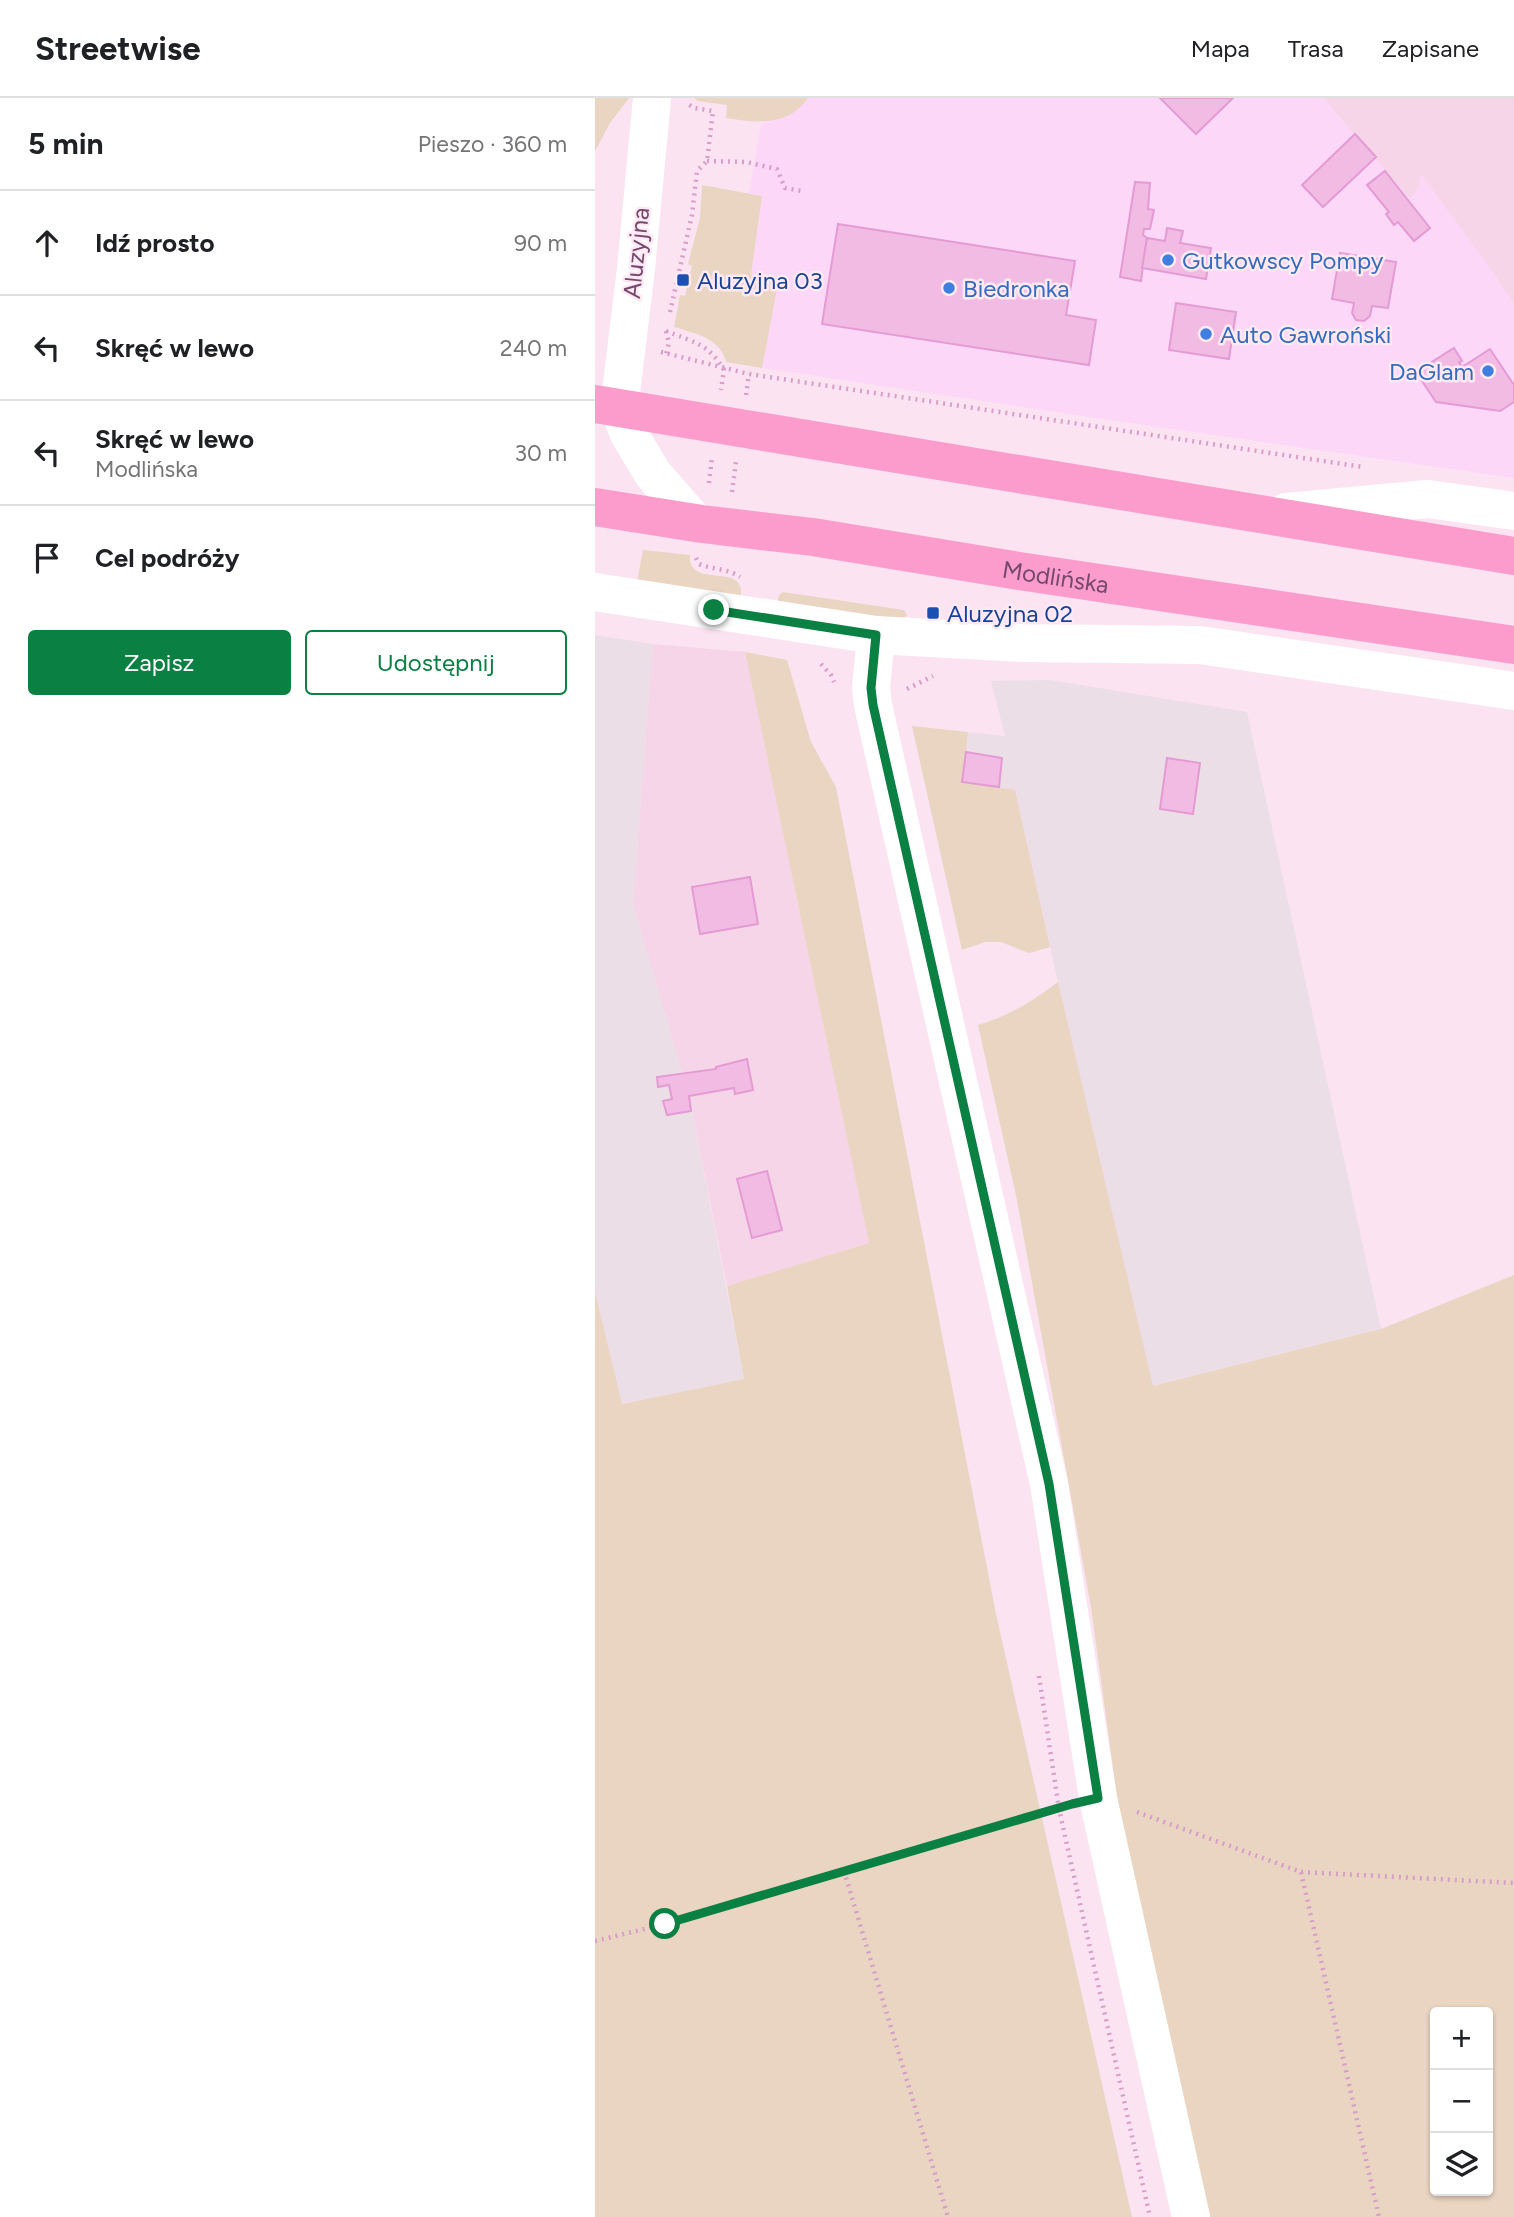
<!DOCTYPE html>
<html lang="pl">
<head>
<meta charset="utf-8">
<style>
  :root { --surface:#fff; --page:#f2f2f2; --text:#202124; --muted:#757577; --line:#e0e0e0; --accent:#0b8043 }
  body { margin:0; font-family:Figtree,sans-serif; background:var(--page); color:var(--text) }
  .controls { position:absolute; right:21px; bottom:21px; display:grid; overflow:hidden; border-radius:7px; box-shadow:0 2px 5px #0004 }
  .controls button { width:63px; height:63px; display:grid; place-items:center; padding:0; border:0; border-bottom:2px solid var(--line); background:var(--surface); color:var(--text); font:35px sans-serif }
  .stop { position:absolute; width:21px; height:21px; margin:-16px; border:5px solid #0b8043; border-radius:50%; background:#fff }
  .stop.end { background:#0b8043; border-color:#fff; box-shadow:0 2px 7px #0008 }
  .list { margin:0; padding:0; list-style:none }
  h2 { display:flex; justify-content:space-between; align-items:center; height:91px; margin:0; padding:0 28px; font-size:30px }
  h2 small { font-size:23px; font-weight:400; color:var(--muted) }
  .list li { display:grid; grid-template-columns:46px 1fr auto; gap:21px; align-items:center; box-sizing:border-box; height:105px; padding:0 28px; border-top:2px solid var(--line) }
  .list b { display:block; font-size:26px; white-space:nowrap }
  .list p { margin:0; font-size:23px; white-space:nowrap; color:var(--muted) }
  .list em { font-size:23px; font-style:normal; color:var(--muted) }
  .actions { display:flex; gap:14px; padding:21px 28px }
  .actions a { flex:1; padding:16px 0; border:2px solid var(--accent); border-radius:7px; text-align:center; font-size:24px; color:var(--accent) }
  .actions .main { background:var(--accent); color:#fff }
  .icon { flex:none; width:38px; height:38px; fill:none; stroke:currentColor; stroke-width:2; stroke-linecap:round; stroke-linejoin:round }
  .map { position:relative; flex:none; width:919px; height:2119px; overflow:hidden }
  header { display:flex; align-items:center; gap:42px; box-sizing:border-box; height:98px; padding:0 35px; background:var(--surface); border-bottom:2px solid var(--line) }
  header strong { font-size:33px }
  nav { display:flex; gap:38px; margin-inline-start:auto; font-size:24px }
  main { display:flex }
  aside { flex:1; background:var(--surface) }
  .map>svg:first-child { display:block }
</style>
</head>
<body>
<header>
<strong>Streetwise</strong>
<nav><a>Mapa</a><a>Trasa</a><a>Zapisane</a></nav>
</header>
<main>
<aside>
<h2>5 min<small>Pieszo · 360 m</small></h2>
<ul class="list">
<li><svg class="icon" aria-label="ahead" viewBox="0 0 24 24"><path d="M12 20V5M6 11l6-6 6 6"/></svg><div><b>Idź prosto</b></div><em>90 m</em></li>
<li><svg class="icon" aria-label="left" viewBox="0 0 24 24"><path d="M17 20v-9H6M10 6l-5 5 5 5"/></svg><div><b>Skręć w lewo</b></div><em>240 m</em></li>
<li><svg class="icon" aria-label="left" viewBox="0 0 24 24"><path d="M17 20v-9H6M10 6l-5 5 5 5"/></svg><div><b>Skręć w lewo</b><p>Modlińska</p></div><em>30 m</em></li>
<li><svg class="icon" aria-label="arrive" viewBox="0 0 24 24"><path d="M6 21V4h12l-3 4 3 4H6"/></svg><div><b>Cel podróży</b></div></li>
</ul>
<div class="actions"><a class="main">Zapisz</a><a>Udostępnij</a></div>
</aside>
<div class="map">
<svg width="919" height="2119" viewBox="0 0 919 2119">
  <rect width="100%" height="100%" fill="#fce3f1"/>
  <g fill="#f6d5e8">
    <path d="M728 0H919V206L893 167 826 77 824 89 815 102Z"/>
    <path d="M58 546 150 554 274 1145 132 1188 94 998 38 806Z"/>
  </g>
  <path fill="#fcd7f7" d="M213 0H728L815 101 824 89 826 76 893 167 919 206V380L501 320 167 270 184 181 156 177 167 98 154 95 166 26 195 17Z"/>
  <g fill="#ebdee7">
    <path d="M0 537 58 546 38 806 94 998 149 1281 26 1306 0 1194Z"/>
    <path d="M455 582 652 614 786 1231 557 1288 505 1072 420 692 367 684 373 634 410 638 396 583Z"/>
  </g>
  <g fill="#ead4c2" fill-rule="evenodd">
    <path d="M0 0H34L15 25 0 53Z"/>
    <path d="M99 0H213C192 29 162 25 131 20L132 7 103 3Z"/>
    <path d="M107 87 167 98 156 177 184 181 167 270 131 264C126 240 99 235 79 229L85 197 90 198 97 168 93 166 105 120Z"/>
    <path d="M48 452 95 457C93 493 151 462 146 499L42 484Z"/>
    <path d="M188 494 309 512 312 517 306 522 182 506 184 497Z"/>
    <path d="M150 554 192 562 216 644 241 689 401 1516 537 2119H0V1194L27 1306 149 1281 132 1188 274 1145Z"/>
    <path d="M317 628 373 634 367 684 420 692 455 849 434 855 406 844H390L367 852Z"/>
    <path d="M463 884 558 1288 786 1231 919 1177V2119H613L528 1743 496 1509 422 1102 383 927C416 917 436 904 463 884ZM840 1914H893V2093H840Z"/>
  </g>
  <g fill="#f2bbe4" stroke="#e49bd3" stroke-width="2">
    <path d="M565 0H638L601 36Z"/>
    <path d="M760 36 781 59 728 109 707 87Z"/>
    <path d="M790 73 835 130 819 143 803 124 799 127 791 116 794 114 772 87Z"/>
    <path d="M540 84 555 85 553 111 559 112 555 131H549L548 137 552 140 546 183 525 179Z"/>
    <path d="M243 126 480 163 471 217 501 222 494 267 227 226Z"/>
    <path d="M572 130 588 133 585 145 616 150 611 181 547 170 552 140 570 143Z"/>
    <path d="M745 155 801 164 793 210 777 208 775 218 769 223 761 222 757 215 759 205 737 201Z"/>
    <path d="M581 205 641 214 634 261 574 252Z"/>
    <path d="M859 250 867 263 864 264 867 269 895 251 919 287V304L905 313 841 304 821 274Z"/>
    <path d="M371 654 407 660 404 689 367 684Z"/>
    <path d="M572 660 605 665 598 716 565 711Z"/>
    <path d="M155 779 163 826 105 836 97 789Z"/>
    <path d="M152 961 158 992 140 996 139 990 94 998 96 1013 72 1017 68 1003 77 1001 74 987 63 989 62 979 121 971V969Z"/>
    <path d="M172 1073 187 1132 157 1140 142 1081Z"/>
  </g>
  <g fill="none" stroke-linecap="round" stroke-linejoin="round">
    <g stroke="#d69ec9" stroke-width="4.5" stroke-dasharray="2 5" stroke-linecap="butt">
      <path d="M112 63 151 64 182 71 190 90 207 93"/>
      <path d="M75 214 97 117 102 73 112 63 118 13 99 10 93 6"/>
      <path d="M71 233C98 244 113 245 129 272L126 292"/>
      <path d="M71 233 74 245 71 256"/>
      <path d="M66 254 154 276 768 369"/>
      <path d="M151 297 154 276"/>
      <path d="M114 385 117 359"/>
      <path d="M137 394 141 364"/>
      <path d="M101 460 104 466C118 472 132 470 145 479"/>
      <path d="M226 566 236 577 239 584"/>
      <path d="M312 591 338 578"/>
      <path d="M444 1578 464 1711 555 2119"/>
      <path d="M542 1714 706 1774 784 2119"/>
      <path d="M249 1773 353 2119"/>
      <path d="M706 1774 919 1785"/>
      <path d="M0 1843 70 1826 464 1711"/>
    </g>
    <g stroke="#fff" stroke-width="38">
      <path d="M57 0 41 171 24 311 34 336 58 376 101 425"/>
      <path d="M691 414 833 401 919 413"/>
      <path d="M0 494 281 537 429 545 605 547 919 593"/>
      <path d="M281 537 276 590 278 607 454 1386 503 1700 596 2119"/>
    </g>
    <g stroke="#fb9ccd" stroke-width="38">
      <path d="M0 306 919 458"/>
      <path id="s1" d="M0 409 107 426 218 439 424 473 919 547"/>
    </g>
  </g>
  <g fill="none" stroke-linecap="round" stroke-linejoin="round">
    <path stroke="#0b8043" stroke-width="9" d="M70 1826 477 1706 503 1700 454 1386 278 607 276 590 281 537 119 512"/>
  </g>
  <g fill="#3f7fe0" stroke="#ffe9f5" stroke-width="2.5">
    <circle cx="573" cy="162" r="7"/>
    <circle cx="354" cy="190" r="7"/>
    <circle cx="611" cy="236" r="7"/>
    <circle cx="893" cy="273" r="7"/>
  </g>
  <g fill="#1a4fb4" stroke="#ffe9f5" stroke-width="2.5">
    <rect x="81" y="175" width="14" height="14" rx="3.5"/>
    <rect x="331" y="508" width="14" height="14" rx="3.5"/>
  </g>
  <g text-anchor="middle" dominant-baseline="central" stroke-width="5" stroke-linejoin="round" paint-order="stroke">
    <g font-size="24" fill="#74496b" stroke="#ffe9f5">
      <text transform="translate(41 155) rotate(-84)">Aluzyjna</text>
      <text stroke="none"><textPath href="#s1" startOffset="466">Modlińska</textPath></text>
    </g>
    <g font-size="24" fill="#366cbe" stroke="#ffe9f5" text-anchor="start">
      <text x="587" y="162">Gutkowscy Pompy</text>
      <text x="368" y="190">Biedronka</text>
      <text x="625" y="236">Auto Gawroński</text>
      <text x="879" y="273" text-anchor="end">DaGlam</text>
    </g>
    <g font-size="24" fill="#164399" stroke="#ffe9f5" text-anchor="start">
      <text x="102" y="182">Aluzyjna 03</text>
      <text x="352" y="515">Aluzyjna 02</text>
    </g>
  </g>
</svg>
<div class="controls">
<button>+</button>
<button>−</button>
<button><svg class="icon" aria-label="layers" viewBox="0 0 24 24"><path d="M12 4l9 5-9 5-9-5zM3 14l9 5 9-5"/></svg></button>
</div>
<div class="stop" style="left:70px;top:1826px"></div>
<div class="stop end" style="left:119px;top:512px"></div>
</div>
</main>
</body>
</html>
